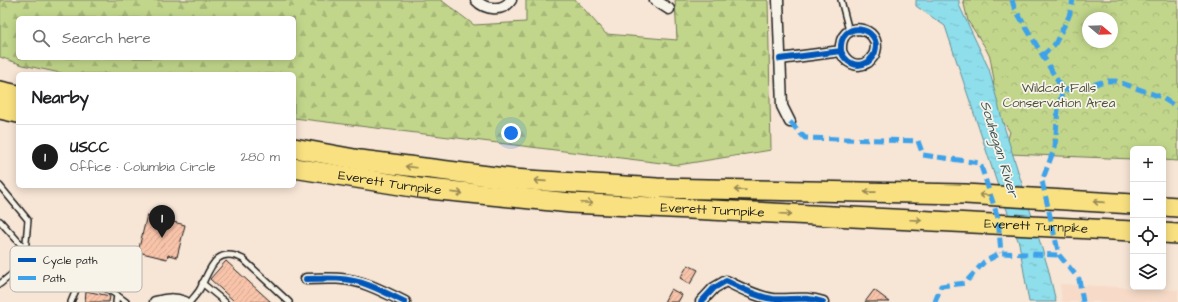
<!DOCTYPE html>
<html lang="en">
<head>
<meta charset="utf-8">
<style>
  :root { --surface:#fff; --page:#f2f2f2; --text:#202124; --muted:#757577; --line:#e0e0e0; --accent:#1c1c1c }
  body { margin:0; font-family:"Architects Daughter",sans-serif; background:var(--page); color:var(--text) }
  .controls { position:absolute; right:12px; bottom:12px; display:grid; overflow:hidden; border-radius:6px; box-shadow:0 2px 10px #0003 }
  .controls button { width:36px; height:36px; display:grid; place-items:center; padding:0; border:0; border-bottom:1px solid var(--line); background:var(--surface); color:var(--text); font:20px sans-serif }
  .compass { position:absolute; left:1082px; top:12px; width:36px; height:36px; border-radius:50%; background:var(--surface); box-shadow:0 2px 10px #0003; rotate:109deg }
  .you { position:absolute; left:511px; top:133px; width:14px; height:14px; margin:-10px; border:3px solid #fff; border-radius:50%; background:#1a73e8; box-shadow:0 0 0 6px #1a73e833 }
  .badge { display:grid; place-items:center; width:26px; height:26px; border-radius:50%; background:var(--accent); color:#fff; font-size:13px; font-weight:700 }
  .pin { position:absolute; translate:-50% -33px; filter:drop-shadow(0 1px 2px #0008) }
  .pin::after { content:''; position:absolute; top:21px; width:14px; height:12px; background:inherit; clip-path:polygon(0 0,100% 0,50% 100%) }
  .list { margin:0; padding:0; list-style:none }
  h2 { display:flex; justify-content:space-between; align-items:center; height:52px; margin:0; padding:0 16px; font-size:17px }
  h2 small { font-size:13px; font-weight:400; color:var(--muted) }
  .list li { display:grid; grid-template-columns:26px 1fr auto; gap:12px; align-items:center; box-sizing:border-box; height:64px; padding:0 16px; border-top:1px solid var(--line) }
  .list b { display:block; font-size:15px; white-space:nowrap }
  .list p { margin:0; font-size:13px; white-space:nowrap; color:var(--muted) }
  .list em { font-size:13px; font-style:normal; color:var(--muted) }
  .icon { flex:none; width:22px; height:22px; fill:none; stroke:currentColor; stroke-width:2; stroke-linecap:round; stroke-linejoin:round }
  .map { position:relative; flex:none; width:1178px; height:302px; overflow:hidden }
  .search { position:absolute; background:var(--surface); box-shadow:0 2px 10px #0003; left:16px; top:16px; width:280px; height:44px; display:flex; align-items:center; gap:10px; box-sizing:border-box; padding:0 14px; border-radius:6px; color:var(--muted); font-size:15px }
  .panel { position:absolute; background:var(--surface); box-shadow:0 2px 10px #0003; left:16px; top:72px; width:280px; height:116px; border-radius:6px }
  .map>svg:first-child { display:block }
</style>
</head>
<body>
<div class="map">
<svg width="1178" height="302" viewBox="0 0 1178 302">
  <defs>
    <pattern id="forest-firs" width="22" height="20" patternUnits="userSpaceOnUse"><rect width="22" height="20" fill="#c2d68b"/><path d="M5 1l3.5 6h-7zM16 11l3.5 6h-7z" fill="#a6b777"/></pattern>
    <pattern id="park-crowns" width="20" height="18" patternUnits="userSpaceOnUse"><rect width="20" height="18" fill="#c2d68b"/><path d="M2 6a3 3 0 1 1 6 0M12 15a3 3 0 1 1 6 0" fill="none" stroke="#a6b777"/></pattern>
    <pattern id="water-ripples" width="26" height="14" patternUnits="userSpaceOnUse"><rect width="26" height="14" fill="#8fdeec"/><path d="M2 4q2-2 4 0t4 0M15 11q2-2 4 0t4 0" fill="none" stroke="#7bbeca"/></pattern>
    <pattern id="building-hatch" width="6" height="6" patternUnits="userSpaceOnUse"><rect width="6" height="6" fill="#f8c3a9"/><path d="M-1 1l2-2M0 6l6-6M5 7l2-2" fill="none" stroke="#d4a791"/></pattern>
  </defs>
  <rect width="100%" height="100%" fill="#f7e5d5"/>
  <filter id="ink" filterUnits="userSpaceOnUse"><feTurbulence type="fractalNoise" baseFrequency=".025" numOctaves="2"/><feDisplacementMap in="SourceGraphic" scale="8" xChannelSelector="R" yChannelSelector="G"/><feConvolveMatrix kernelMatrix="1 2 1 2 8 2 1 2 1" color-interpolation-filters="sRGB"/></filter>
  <g filter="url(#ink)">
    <path fill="#f7dbc8" d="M1060 284 1178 290V302H1062Z"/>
    <path fill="url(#forest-firs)" stroke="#6f7954" fill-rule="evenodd" d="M0 0H441L474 25 526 22V0H576L606 34 677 40 675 0H768L771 150 678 165 294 118V74H65L23 65 0 57ZM18 18H294V58H18Z"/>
    <path fill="url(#park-crowns)" stroke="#6f7954" fill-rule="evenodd" d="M963 0H1178V161L1163 160V149H1133V159L1010 154 1007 142 1010 132 1005 124 999 120 993 89 994 80 990 57 985 47 968 21ZM1088 18H1112V42H1088Z"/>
    <path fill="url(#water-ripples)" stroke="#619099" d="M916 0H959V5L989 69 1003 123 1048 268 1056 302H1029L1019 243 997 183 945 26 916 6Z"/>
    <g fill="url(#building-hatch)" stroke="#1c1c1c">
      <path d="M147 215 185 225 177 257 168 255 167 259 138 252Z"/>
      <path d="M226 261 271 302H235L210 279Z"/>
      <path d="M688 265 698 270 690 284 680 278Z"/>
      <path d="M671 289 682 295 678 302H664Z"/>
      <path d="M874 290 890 302H865Z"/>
      <path d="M86 291 110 296 109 302H85Z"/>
    </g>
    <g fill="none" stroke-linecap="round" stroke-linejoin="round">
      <g stroke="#1c1c1c" stroke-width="8">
        <g id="lane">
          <path d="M841 0 849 31"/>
          <path d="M0 186 28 220 24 264 0 284"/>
          <path d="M0 221 25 249"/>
          <path d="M202 283 225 302"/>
          <path d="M71 302 78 285C102 284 108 288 126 302"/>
          <path d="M116 302 117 295"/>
          <path d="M190 302C193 298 197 294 200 289 210 270 215 245 243 259L289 302"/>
        </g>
      </g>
      <g stroke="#1c1c1c" stroke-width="13">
        <g id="street">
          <path d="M476 0C485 10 503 12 511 0"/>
          <path d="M655 0 669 9"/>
          <path d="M778 0 782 106 790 122"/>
          <path d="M780 59 841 51C845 62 856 69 868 62 871 59 874 56 875 52 883 26 838 18 841 51"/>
          <path d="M306 279C327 278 348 277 368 285 381 290 393 296 405 302"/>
          <path d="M155 302C166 299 174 298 185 302"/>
          <path d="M701 302 714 288 726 281C741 288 757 297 773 299 791 300 806 296 823 302"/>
        </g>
      </g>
      <g stroke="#1c1c1c" stroke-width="22">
        <g id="highway">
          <path d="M0 91 18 95"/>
          <path d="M0 109 18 113"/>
          <path d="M294 148 360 160 512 179 657 188 965 194 1133 204"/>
          <path id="s1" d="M294 168 419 188 571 203 1133 231"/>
          <path d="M1163 206 1178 207"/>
          <path d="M1163 233 1178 234"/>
        </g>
      </g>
      <use href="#lane" stroke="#f7f3e8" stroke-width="5"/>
      <use href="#street" stroke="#f7f3e8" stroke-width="10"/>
      <use href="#highway" stroke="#f9e181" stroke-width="19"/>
      <g stroke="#3da2ea" stroke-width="5" stroke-dasharray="10 5" stroke-linecap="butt">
        <path d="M1012 0 1014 7 1063 90"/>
        <path d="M1042 56 1055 44 1069 16 1073 0"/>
        <path d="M790 122 805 138 918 141 923 155 980 163 998 218 1001 253"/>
        <path d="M935 302 941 286 965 283 984 262 1001 253 1059 255"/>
        <path d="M1083 302 1079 279 1059 255 1042 181 1055 147 1058 108 1063 90 1077 89 1105 81H1116L1161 97 1178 108"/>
      </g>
      <g stroke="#f7f3e8" stroke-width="8">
        <g id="cycleway">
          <path d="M780 59 841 51C845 62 856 69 868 62 871 59 874 56 875 52 883 26 838 18 841 51"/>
          <path d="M306 279C327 278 348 277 368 285 381 290 393 296 405 302"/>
          <path d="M701 302 714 288 726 281C741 288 757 297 773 299 791 300 806 296 823 302"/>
        </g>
      </g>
      <use href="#cycleway" stroke="#0057b8" stroke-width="6"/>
    </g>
    <defs><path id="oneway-shaft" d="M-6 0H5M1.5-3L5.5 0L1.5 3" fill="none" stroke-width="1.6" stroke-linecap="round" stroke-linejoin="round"/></defs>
    <g stroke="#968854">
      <use href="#oneway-shaft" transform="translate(411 167) rotate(-173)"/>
      <use href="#oneway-shaft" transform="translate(540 181) rotate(-176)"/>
      <use href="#oneway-shaft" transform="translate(740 190) rotate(-179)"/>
      <use href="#oneway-shaft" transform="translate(870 192) rotate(-179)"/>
      <use href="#oneway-shaft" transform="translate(457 193) rotate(6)"/>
      <use href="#oneway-shaft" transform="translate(985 195) rotate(-177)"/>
      <use href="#oneway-shaft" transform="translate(1099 202) rotate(-176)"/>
      <use href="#oneway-shaft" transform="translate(587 203) rotate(3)"/>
      <use href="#oneway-shaft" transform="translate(786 214) rotate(2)"/>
      <use href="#oneway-shaft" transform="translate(916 220) rotate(2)"/>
    </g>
  </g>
  <g text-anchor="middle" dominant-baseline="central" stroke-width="3.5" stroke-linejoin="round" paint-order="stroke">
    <g font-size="13" fill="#4e543d" stroke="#f7f3e8">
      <text x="1059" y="88">Wildcat Falls<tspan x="1059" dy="15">Conservation Area</tspan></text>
    </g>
    <g font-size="13" fill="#1c1c1c" stroke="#f7f3e8">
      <text stroke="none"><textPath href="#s1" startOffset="97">Everett Turnpike</textPath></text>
      <text stroke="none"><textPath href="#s1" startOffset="421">Everett Turnpike</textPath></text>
      <text stroke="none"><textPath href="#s1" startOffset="745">Everett Turnpike</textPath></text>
    </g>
    <g font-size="14" font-style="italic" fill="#3e565a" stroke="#f7f3e8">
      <text transform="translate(999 149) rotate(73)">Souhegan River</text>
    </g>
  </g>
  <rect x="10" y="246" width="132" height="46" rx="6" fill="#f7f3e8" stroke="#b5b2ab" stroke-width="1"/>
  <rect x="18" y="258" width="18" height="4" fill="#0057b8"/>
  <rect x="18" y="276" width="18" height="4" fill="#3da2ea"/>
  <g font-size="11" fill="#1c1c1c">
    <text x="43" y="264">Cycle path</text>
    <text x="43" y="282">Path</text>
  </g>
</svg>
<div class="controls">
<button>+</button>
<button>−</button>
<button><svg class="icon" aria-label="locate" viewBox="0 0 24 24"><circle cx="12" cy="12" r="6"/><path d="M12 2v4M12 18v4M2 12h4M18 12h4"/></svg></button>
<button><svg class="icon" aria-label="layers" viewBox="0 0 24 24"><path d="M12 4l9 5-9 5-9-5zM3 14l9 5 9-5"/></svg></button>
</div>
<svg class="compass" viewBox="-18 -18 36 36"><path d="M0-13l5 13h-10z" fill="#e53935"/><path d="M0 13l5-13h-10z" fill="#757577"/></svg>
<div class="you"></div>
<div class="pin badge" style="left:162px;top:238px">1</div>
<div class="search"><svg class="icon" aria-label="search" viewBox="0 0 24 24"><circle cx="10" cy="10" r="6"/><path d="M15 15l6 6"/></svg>Search here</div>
<section class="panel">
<h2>Nearby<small></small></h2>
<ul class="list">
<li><span class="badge">1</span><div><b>USCC</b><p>Office · Columbia Circle</p></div><em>280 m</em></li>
</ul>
</section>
</div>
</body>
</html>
